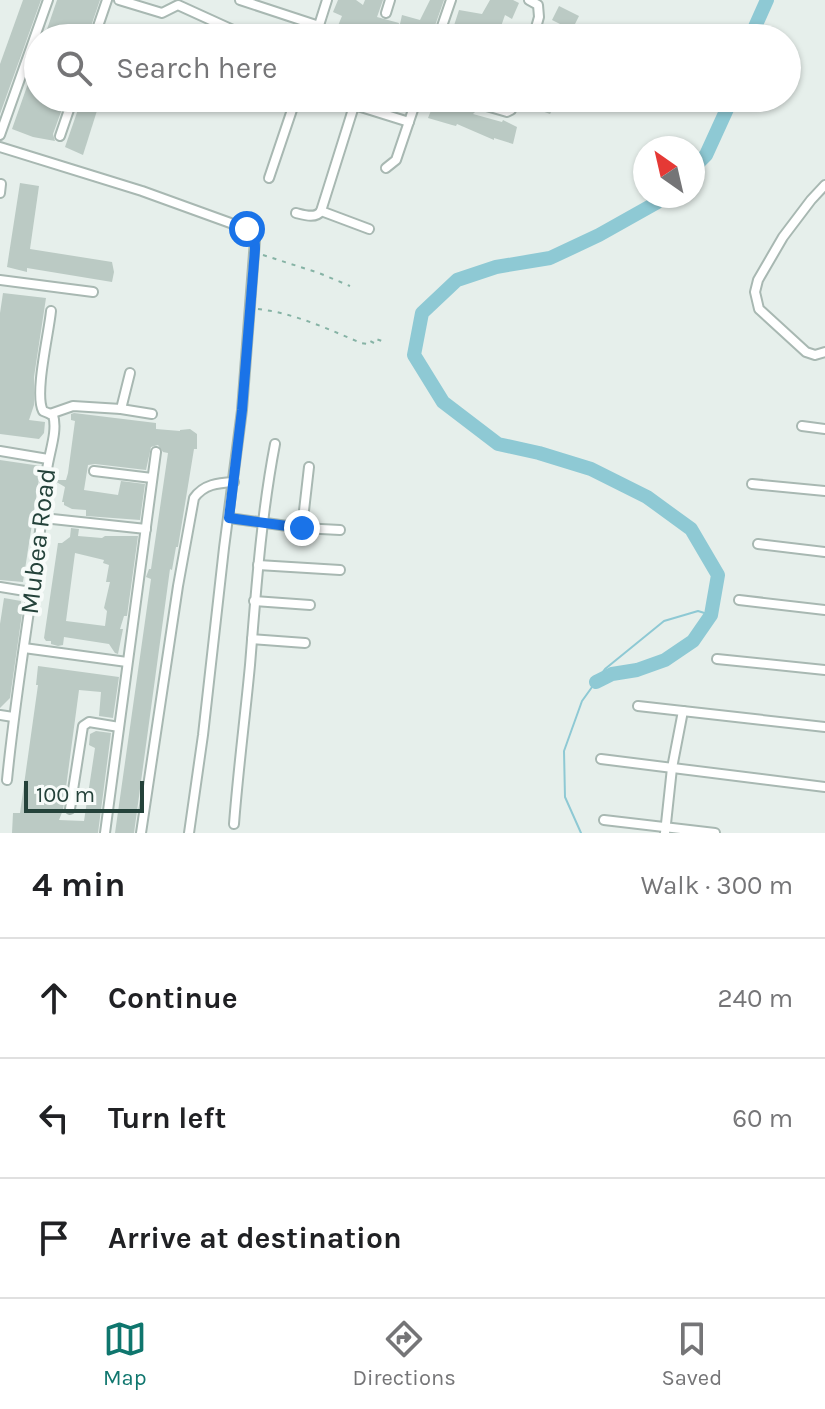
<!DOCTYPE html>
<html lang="en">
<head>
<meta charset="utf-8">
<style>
  :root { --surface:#fff; --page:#f6f6f6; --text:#202124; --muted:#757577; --line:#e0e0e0; --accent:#0f766e }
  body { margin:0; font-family:Karla,sans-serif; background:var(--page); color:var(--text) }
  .compass { position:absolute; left:633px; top:136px; width:72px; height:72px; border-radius:50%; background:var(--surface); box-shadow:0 2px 6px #0004; rotate:326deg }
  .scale { position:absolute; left:24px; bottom:20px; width:120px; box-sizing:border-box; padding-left:8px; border:4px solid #24423a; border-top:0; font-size:22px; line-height:28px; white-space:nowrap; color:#24423a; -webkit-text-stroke:6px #f7fbf9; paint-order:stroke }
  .stop { position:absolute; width:24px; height:24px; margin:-18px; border:6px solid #1a73e8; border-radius:50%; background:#fff }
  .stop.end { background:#1a73e8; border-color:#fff; box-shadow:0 2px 8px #0008 }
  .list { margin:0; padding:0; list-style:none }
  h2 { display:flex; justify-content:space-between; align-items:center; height:104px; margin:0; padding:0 32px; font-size:34px }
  h2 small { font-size:26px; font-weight:400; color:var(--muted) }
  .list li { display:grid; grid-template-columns:52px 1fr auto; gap:24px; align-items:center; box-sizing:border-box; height:120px; padding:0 32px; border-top:2px solid var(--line) }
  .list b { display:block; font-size:30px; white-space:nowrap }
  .list em { font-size:26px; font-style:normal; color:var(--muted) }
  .icon { flex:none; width:44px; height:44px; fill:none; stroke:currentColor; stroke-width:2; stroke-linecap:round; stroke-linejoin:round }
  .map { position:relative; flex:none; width:825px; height:833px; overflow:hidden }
  .search { position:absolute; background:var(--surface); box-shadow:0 2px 6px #0004; left:24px; right:24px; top:24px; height:88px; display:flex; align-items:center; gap:20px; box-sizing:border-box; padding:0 28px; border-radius:44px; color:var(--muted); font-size:30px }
  .sheet { height:464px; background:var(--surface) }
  nav { display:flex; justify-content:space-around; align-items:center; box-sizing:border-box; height:112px; border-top:2px solid var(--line); background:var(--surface); font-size:22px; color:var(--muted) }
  nav a { display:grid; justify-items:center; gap:4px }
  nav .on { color:var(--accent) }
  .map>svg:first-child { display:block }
</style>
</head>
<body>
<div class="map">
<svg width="825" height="833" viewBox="0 0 825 833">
  <rect width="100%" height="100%" fill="#e6efeb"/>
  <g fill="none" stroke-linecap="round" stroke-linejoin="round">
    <path stroke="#8ec9d4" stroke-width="2" d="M581 833 565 797 564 751 582 701 605 669 664 621 698 611 711 615"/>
    <g stroke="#8ec9d4" stroke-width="14">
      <path d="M750 38 767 0"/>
      <path d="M693 168 706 155 732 98"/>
      <path d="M596 682 612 674 637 670 665 660 693 641 711 615 718 575 691 529 647 497 591 469 539 453 498 444 443 402 414 355 422 313 457 280 496 267 550 258 599 235 656 203 664 196"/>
    </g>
  </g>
  <g fill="#bbcac4" fill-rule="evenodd">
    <path d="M23 0H41L0 114V64Z"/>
    <path d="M57 0H100L87 38H44Z"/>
    <path d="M338 0H356L363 5 365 0H383L377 17 399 23 395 38H373L353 29 350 38H325L331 26 337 28 342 16 333 12Z"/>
    <path d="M430 0H444L431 37 400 24 402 15 420 20Z"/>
    <path d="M490 0H513L519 3 512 19 505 15 498 35 479 25 475 38H450L459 10 482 14Z"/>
    <path d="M559 6 579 16 572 30 552 20Z"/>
    <path d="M37 58 38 98H66L53 134 55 141 33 137 12 129Z"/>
    <path d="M82 98H101L83 155 65 147Z"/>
    <path d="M436 98H452L451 107 475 112 473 114 502 122 503 120 517 127 513 144 494 138V140L457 124 456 126 452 125 428 118Z"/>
    <path d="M528 98H551L557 101 550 114 525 105Z"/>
    <path d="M20 183 39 186 30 249 112 262 114 272 112 282 27 268V272L7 267Z"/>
    <path d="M3 293 46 298 34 377V405L29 420 45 422 44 433 39 439 0 434V313Z"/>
    <path d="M74 413 156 423V429L180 431V430L190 429 197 434V449H194L178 547H176L172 570 170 569 134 833H115L151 579 146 577 149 569H151L168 453 163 452 158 445 151 447 146 470 95 464 88 465 84 490 118 495 121 481 145 484 140 520 86 516V510L72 509 64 505V502H62L65 487 53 480H66L68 473 75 421 71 420V414Z"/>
    <path d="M0 460 41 466 23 582 0 580Z"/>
    <path d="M71 528 79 529 78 536 102 538 105 536H138L127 616H124L120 629H123L118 654 115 653 109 644 64 637 63 645 58 646 51 644V641H46L44 638 58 543H62L70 537ZM75 553 104 560 103 563 109 565 106 582H110L104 608 107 611 105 626 66 621Z"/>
    <path d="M4 598 21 601 22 614 10 698 0 708V624Z"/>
    <path d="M38 666 119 677 113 718 99 716 101 692 79 690 63 810 59 820 84 821 95 748 89 745 90 734 96 731 111 733 98 833H12L13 813H20L38 685H36Z"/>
  </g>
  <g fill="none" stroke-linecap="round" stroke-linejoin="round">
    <g stroke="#a8b8b2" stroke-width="12">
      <g id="minor">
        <path d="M119 0 162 13 178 5 246 36"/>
        <path d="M240 0 319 26"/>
        <path d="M529 0 538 5 539 17 533 38"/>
        <path d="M386 13 390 0"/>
        <path d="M94 38 107 0"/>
        <path d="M315 38 327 0"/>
        <path d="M438 38 451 0"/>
        <path d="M332 98 409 122"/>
        <path d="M459 98 507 112 511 110 515 98"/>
        <path d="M0 135 48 0"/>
        <path d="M60 136 73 98"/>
        <path d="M0 147 142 191 247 229 253 234 255 240 242 410 224 548 203 735 189 833"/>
        <path d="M386 168 396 160 417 98"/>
        <path d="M269 178 296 98"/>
        <path d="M825 185 811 200 783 237 758 280 755 292 759 309 806 352 815 355 825 352"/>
        <path d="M0 193 1 184"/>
        <path d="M321 211 369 229"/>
        <path d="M296 213C304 215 316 219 321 211L354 106"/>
        <path d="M0 280 93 292"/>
        <path d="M121 409 130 373"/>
        <path d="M50 414 73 406 121 409 152 414"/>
        <path d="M802 426 825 429"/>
        <path d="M0 451 48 459"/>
        <path d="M94 471 152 478"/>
        <path d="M752 484 825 491"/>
        <path d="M43 518 146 529"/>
        <path d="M229 518 302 528 340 530"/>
        <path d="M302 528 309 467"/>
        <path d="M758 544 825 552"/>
        <path d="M258 565 340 570"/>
        <path d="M0 587 31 592"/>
        <path d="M739 600 825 610"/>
        <path d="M254 601 310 605"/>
        <path d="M252 639 305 643"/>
        <path d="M24 648 127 662"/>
        <path d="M717 659 825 670"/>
        <path d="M638 706 825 727"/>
        <path d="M0 715 13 717"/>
        <path d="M601 759 825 787"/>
        <path d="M7 780C17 676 37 574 47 470 49 453 58 431 53 415L43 411C34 394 49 333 51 311"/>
        <path d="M70 809 83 726 89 722 119 727"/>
        <path d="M604 820 715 833"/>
        <path d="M234 824C238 771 245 718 250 665 256 591 261 517 275 444"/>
        <path d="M105 833 156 452"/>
        <path d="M141 833 178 586 194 498C204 484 218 483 234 482"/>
        <path d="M665 833 672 768 683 711"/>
      </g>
    </g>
    <g stroke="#86b3a5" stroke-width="2" stroke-dasharray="4 6" stroke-linecap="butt">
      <path d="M263 255 319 273 350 286"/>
      <path d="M258 309C294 313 328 329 361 343L368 344 370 341 374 343 376 339 382 341"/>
    </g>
    <use href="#minor" stroke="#fff" stroke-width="8"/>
  </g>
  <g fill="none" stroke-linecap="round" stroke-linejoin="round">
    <path stroke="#1a73e8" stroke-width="10" d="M247 229C254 234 255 240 255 249L242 410 229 518 302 528"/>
  </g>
  <g text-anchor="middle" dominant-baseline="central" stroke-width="8" stroke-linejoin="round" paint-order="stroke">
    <g font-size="26" fill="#24423a" stroke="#f7fbf9">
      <text transform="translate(38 541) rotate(-83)">Mubea Road</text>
    </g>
  </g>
</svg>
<svg class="compass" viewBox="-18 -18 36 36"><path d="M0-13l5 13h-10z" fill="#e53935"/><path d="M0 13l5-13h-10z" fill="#757577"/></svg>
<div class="scale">100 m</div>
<div class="stop" style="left:247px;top:229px"></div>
<div class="stop end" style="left:302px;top:528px"></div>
<div class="search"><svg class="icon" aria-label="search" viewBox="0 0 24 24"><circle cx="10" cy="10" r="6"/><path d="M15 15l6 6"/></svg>Search here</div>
</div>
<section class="sheet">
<h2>4 min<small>Walk · 300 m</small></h2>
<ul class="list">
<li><svg class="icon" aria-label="ahead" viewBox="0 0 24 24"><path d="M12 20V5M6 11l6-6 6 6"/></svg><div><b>Continue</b></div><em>240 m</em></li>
<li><svg class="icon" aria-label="left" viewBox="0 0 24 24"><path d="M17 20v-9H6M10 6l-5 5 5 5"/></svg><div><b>Turn left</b></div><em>60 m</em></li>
<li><svg class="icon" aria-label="arrive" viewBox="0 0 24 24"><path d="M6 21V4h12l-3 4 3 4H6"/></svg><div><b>Arrive at destination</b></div></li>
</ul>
</section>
<nav>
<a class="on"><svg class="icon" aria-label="map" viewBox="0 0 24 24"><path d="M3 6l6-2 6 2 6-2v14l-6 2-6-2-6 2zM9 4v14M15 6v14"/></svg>Map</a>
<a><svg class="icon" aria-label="directions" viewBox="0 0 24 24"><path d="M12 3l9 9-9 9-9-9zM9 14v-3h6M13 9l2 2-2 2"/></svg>Directions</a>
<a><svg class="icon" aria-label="saved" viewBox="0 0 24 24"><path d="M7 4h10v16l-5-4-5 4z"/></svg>Saved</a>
</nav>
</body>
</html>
